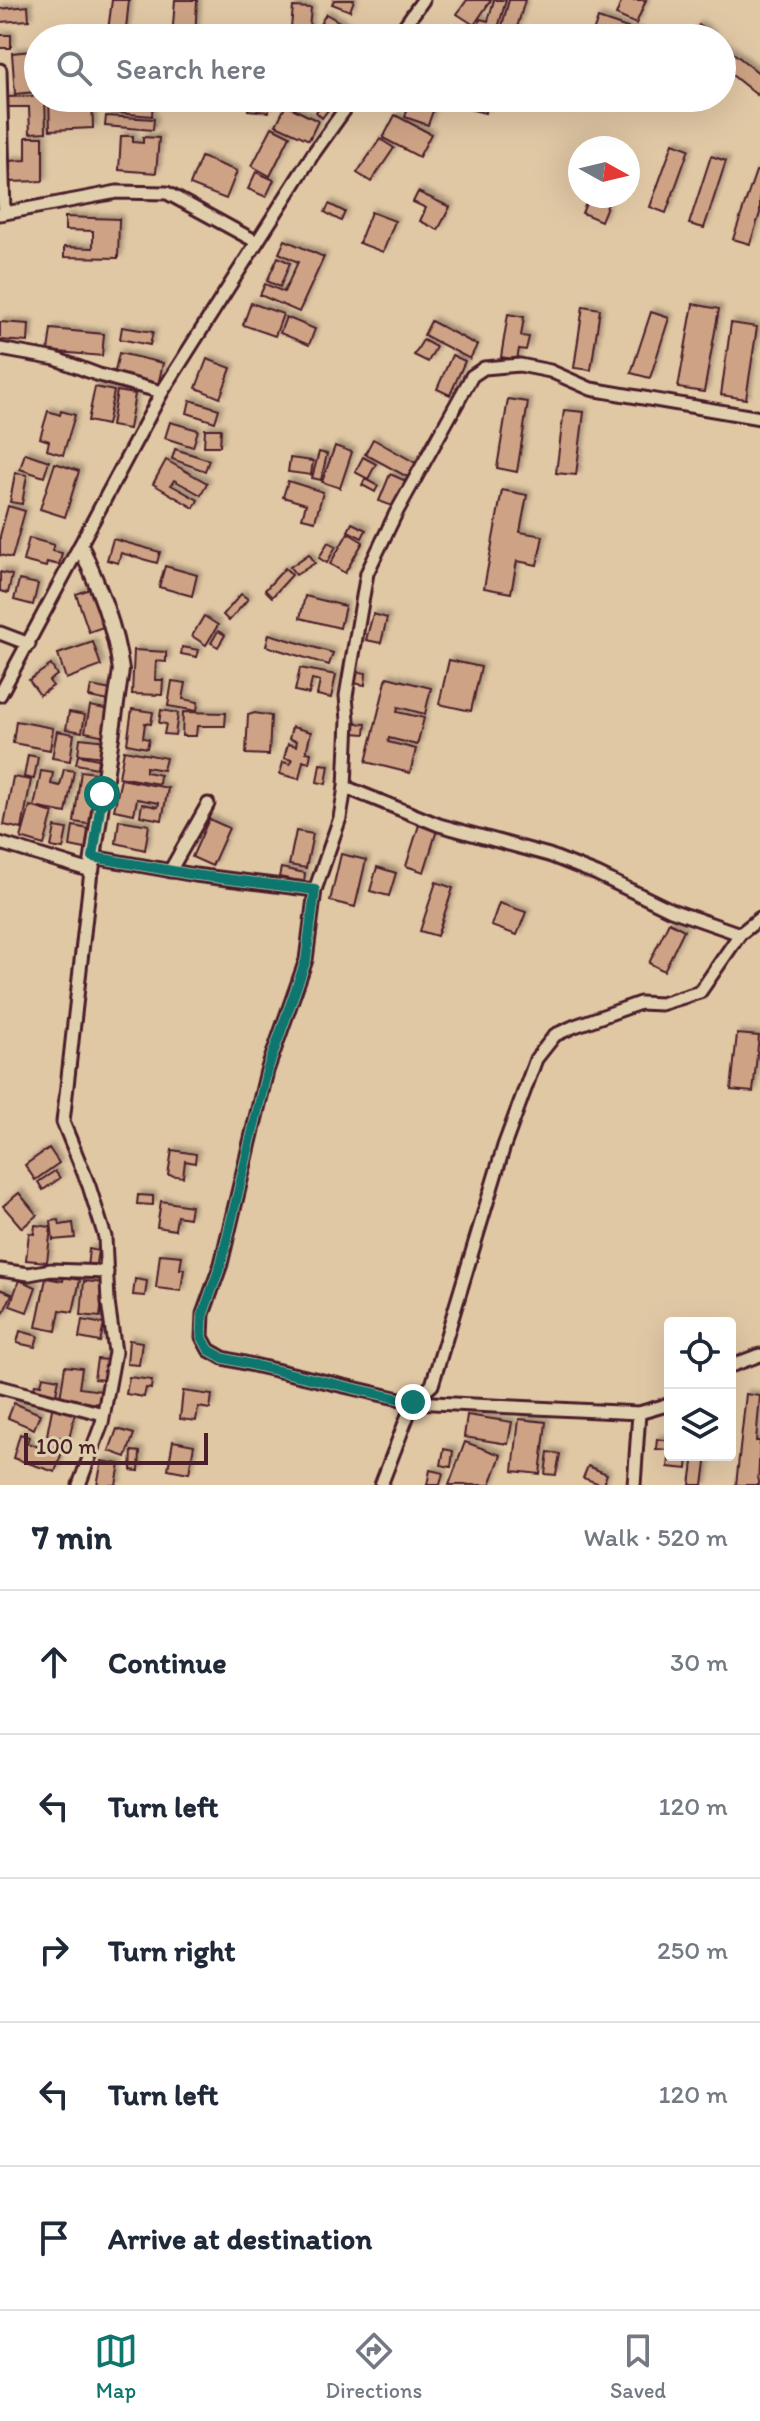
<!DOCTYPE html>
<html lang="en">
<head>
<meta charset="utf-8">
<style>
  :root { --surface:#fff; --page:#f6f6f7; --text:#1f2937; --muted:#747a83; --line:#e0e1e3; --accent:#0f766e }
  body { margin:0; font-family:Itim,sans-serif; background:var(--page); color:var(--text) }
  .controls { position:absolute; right:24px; bottom:24px; display:grid; overflow:hidden; border-radius:8px; box-shadow:0 8px 32px #0002 }
  .controls button { width:72px; height:72px; display:grid; place-items:center; padding:0; border:0; border-bottom:2px solid var(--line); background:var(--surface); color:var(--text); font:40px sans-serif }
  .compass { position:absolute; left:568px; top:136px; width:72px; height:72px; border-radius:50%; background:var(--surface); box-shadow:0 8px 32px #0002; rotate:98deg }
  .scale { position:absolute; left:24px; bottom:20px; width:184px; box-sizing:border-box; padding-left:8px; border:4px solid #4a1f2b; border-top:0; font-size:22px; line-height:28px; white-space:nowrap; color:#4a1f2b; -webkit-text-stroke:6px #e0cfac; paint-order:stroke }
  .stop { position:absolute; width:24px; height:24px; margin:-18px; border:6px solid #0f766e; border-radius:50%; background:#fff }
  .stop.end { background:#0f766e; border-color:#fff; box-shadow:0 2px 8px #0008 }
  .list { margin:0; padding:0; list-style:none }
  h2 { display:flex; justify-content:space-between; align-items:center; height:104px; margin:0; padding:0 32px; font-size:34px }
  h2 small { font-size:26px; font-weight:400; color:var(--muted) }
  .list li { display:grid; grid-template-columns:52px 1fr auto; gap:24px; align-items:center; box-sizing:border-box; height:144px; padding:0 32px; border-top:2px solid var(--line) }
  .list b { display:block; font-size:30px; white-space:nowrap }
  .list em { font-size:26px; font-style:normal; color:var(--muted) }
  .icon { flex:none; width:44px; height:44px; fill:none; stroke:currentColor; stroke-width:2; stroke-linecap:round; stroke-linejoin:round }
  .map { position:relative; flex:none; width:760px; height:1485px; overflow:hidden }
  .search { position:absolute; background:var(--surface); box-shadow:0 8px 32px #0002; left:24px; right:24px; top:24px; height:88px; display:flex; align-items:center; gap:20px; box-sizing:border-box; padding:0 28px; border-radius:44px; color:var(--muted); font-size:30px }
  .sheet { height:824px; background:var(--surface) }
  nav { display:flex; justify-content:space-around; align-items:center; box-sizing:border-box; height:112px; border-top:2px solid var(--line); background:var(--surface); font-size:22px; color:var(--muted) }
  nav a { display:grid; justify-items:center; gap:4px }
  nav .on { color:var(--accent) }
  .map>svg:first-child { display:block }
</style>
</head>
<body>
<div class="map">
<svg width="760" height="1485" viewBox="0 0 760 1485">
  <defs>
    <filter id="shadow"><feDropShadow dx="3.5" dy="-3.5" stdDeviation="2" flood-color="#0004"/></filter>
  </defs>
  <rect width="100%" height="100%" fill="#e1c8a5"/>
  <filter id="ink" filterUnits="userSpaceOnUse"><feTurbulence type="fractalNoise" baseFrequency=".0125" numOctaves="2"/><feDisplacementMap in="SourceGraphic" scale="16" xChannelSelector="R" yChannelSelector="G"/><feConvolveMatrix kernelMatrix="1 2 1 2 8 2 1 2 1" color-interpolation-filters="sRGB"/></filter>
  <g filter="url(#ink)">
    <g fill="#cea385" stroke="#4a1f2b" stroke-width="2" filter="url(#shadow)">
      <path d="M112 0H129L125 38H107Z"/>
      <path d="M175 0H197L195 38H172Z"/>
      <path d="M334 0H354L350 11 332 4Z"/>
      <path d="M467 0H491L474 25 457 14Z"/>
      <path d="M494 0H506L496 35 477 30 480 19 488 21Z"/>
      <path d="M509 0H525L514 38H501L499 37Z"/>
      <path d="M622 0H646L636 24 616 15Z"/>
      <path d="M28 6 29 20 0 22V9Z"/>
      <path d="M293 7 311 8 308 38H290Z"/>
      <path d="M326 14 367 38H327L331 31 320 24Z"/>
      <path d="M598 18 657 38H618L603 32 601 38H591Z"/>
      <path d="M699 25 715 38H688Z"/>
      <rect x="0" y="35" width="11" height="13"/>
      <path d="M722 44 760 74V91L757 95 722 67Z"/>
      <path d="M32 51 35 92 15 94 12 53Z"/>
      <path d="M38 96 45 98 46 132 30 133 29 107H8V97Z"/>
      <path d="M49 98H92L93 128 50 130Z"/>
      <path d="M108 98H153L152 116 107 112Z"/>
      <path d="M249 98H270L269 112 248 110Z"/>
      <path d="M327 98H337L322 118 316 112Z"/>
      <path d="M411 98 435 105 428 125 405 117Z"/>
      <path d="M438 98H489L485 113 437 101Z"/>
      <path d="M286 105 318 121 309 140 276 125Z"/>
      <path d="M395 115 431 134 419 157 383 138Z"/>
      <path d="M106 116 154 119 153 130 105 126Z"/>
      <path d="M272 127 290 136 270 176 252 166Z"/>
      <path d="M121 136H133V142L143 143V137L159 138 156 173 119 170Z"/>
      <path d="M26 137H43V181L9 182V161L26 160Z"/>
      <path d="M380 139 394 148 371 182 357 173Z"/>
      <path d="M673 143 689 149 666 213 650 207Z"/>
      <path d="M711 156 726 161 704 228 689 224Z"/>
      <path d="M201 157 237 171 226 199 190 185Z"/>
      <path d="M756 171 760 172V213L750 244 733 239Z"/>
      <path d="M256 172 274 180 266 197 248 189Z"/>
      <path d="M418 192 450 207 438 230 420 221 426 208 413 202Z"/>
      <path d="M589 196H611L601 221 582 213Z"/>
      <path d="M329 204 345 212 341 221 325 212Z"/>
      <path d="M371 212 395 221 383 252 359 243Z"/>
      <path d="M65 217 119 219 118 258 64 257V247L93 248V231L65 230Z"/>
      <path d="M285 240 324 257 299 312 260 295 265 284 284 292 298 262 279 253Z"/>
      <path d="M278 257 290 263 280 287 267 281Z"/>
      <path d="M251 303 283 314 275 336 243 325Z"/>
      <path d="M693 304 719 309 704 392 678 388Z"/>
      <path d="M583 306 600 309 591 370 574 368Z"/>
      <path d="M651 312 669 318 650 378 631 373Z"/>
      <path d="M508 314 524 317 521 336 529 337 526 350 519 349 517 360 501 357Z"/>
      <path d="M286 317 315 329 309 345 280 333Z"/>
      <path d="M431 321 477 345 470 359 424 335Z"/>
      <path d="M0 322 29 324 28 342 0 340Z"/>
      <path d="M731 323 757 327 746 399 721 395Z"/>
      <path d="M122 327 153 332 150 345 120 339Z"/>
      <path d="M51 329 104 334 102 356 48 351Z"/>
      <path d="M423 340 436 347 428 362 414 355Z"/>
      <path d="M119 353 163 363 158 385 114 375Z"/>
      <path d="M452 355 465 361 450 395 437 389Z"/>
      <path d="M207 359 231 368 220 398 196 388Z"/>
      <path d="M95 387 114 391 107 425 88 421Z"/>
      <path d="M117 391 135 394 129 429 111 426Z"/>
      <path d="M508 399 528 402 517 472 497 468Z"/>
      <path d="M190 400 219 409 215 422 187 413Z"/>
      <path d="M564 410 584 412 576 475 556 473Z"/>
      <path d="M48 411 60 415 61 411 75 415 63 455 47 450 49 441 40 438Z"/>
      <path d="M170 422 198 430 193 447 165 438Z"/>
      <path d="M205 429H221L220 446H204Z"/>
      <path d="M373 439 419 465 411 479 365 454Z"/>
      <path d="M335 446 352 452 340 488 322 482Z"/>
      <path d="M175 449 209 460 205 471 172 459Z"/>
      <path d="M319 452 327 454 321 480 312 478Z"/>
      <path d="M25 453 49 461 44 477 20 469Z"/>
      <path d="M363 457 376 464 368 479 355 472Z"/>
      <path d="M290 458 313 461 311 475 288 472Z"/>
      <path d="M166 460 207 483 201 495 174 480 171 485 198 500 194 508 153 484Z"/>
      <path d="M55 463 79 471 65 517 40 509Z"/>
      <path d="M15 473 27 475 22 504 10 502Z"/>
      <path d="M390 474 406 481 395 507 379 501Z"/>
      <path d="M365 479 378 486 375 492 362 485Z"/>
      <path d="M288 481 323 492 315 521 302 518 306 504 283 497Z"/>
      <path d="M502 490 527 495 520 532 543 536 537 565 517 561 511 593 484 588Z"/>
      <path d="M8 506 25 511 12 558 0 555V536Z"/>
      <path d="M352 523 366 530 362 538 348 531Z"/>
      <path d="M348 533 363 542 345 573 330 564Z"/>
      <path d="M29 538 54 545 52 551 62 553 59 565 47 562 46 567 23 561Z"/>
      <path d="M113 539 160 552 157 563 121 553 118 563 107 560Z"/>
      <path d="M328 542 336 546 327 563 319 558Z"/>
      <path d="M309 554 315 563 296 575 290 567Z"/>
      <path d="M165 566 197 575 192 596 159 587Z"/>
      <path d="M285 568 292 575 272 597 265 590Z"/>
      <path d="M0 572 12 575 8 593 0 591Z"/>
      <path d="M19 580 38 584 33 605 14 600Z"/>
      <path d="M93 588 106 626 89 632 76 594Z"/>
      <path d="M241 594 248 599 229 621 223 615Z"/>
      <path d="M305 596 345 606 340 628 300 618Z"/>
      <path d="M373 614 387 618 381 643 366 640Z"/>
      <path d="M204 616 218 625 206 645 192 636Z"/>
      <path d="M218 631 225 635 218 647 211 643Z"/>
      <path d="M269 634 333 653 329 665 266 646Z"/>
      <path d="M93 642 101 666 66 679 58 654Z"/>
      <path d="M182 647 199 650 197 657 181 654Z"/>
      <path d="M134 650 166 652V662L156 661 155 680H163L162 695 132 694Z"/>
      <path d="M449 660 481 667 471 711 439 704Z"/>
      <path d="M51 665 57 675 49 681 53 686 40 695 29 680Z"/>
      <path d="M300 668 336 675 331 698 317 695 320 681 312 679 309 694 295 691Z"/>
      <path d="M354 671 366 673 365 685 353 683Z"/>
      <path d="M387 677 431 688 425 714 398 707 397 712 424 718 417 745 389 738 388 742 416 749 410 773 366 762Z"/>
      <path d="M172 681 186 683 183 699 198 702 197 711 168 706Z"/>
      <path d="M91 686 116 691 114 702 89 697Z"/>
      <path d="M90 706 111 710 106 736 85 732Z"/>
      <path d="M132 709 153 712 151 724 145 723 143 738 149 739 147 748 127 744Z"/>
      <path d="M161 710 178 713 175 735 164 734 166 724 159 723Z"/>
      <path d="M69 712 85 715 82 732 66 729Z"/>
      <path d="M183 712 226 713 225 726H197L196 736H182Z"/>
      <path d="M255 713 271 716 269 755 246 754 248 715Z"/>
      <path d="M16 721 53 728 50 750 13 743Z"/>
      <path d="M353 723 366 724 365 734 353 733Z"/>
      <path d="M292 727 311 732 306 752 311 753 309 763 303 761 299 779 280 774 283 762 290 764 292 760 284 758 288 744 296 746 297 741 289 739Z"/>
      <path d="M57 731 74 734 70 761 52 758Z"/>
      <path d="M80 738 106 741 104 757 78 754Z"/>
      <path d="M124 750 166 758 163 770 146 767V772L160 775 159 784 119 777Z"/>
      <path d="M28 755 38 757 34 779 24 777Z"/>
      <path d="M78 755 98 759 97 768 76 764Z"/>
      <path d="M320 764 329 765 326 784 317 782Z"/>
      <path d="M64 769 74 771 66 813 34 807 41 771 53 773 51 784 60 786Z"/>
      <path d="M81 771 103 774 95 825 74 822Z"/>
      <path d="M13 777 31 780 22 829 4 825Z"/>
      <path d="M121 779 168 788 162 820 140 816 142 804 158 807 159 803 137 799 134 814 114 810Z"/>
      <path d="M30 806 53 813 44 845 21 838Z"/>
      <path d="M209 819 229 828 212 866 192 857Z"/>
      <path d="M119 820 149 825 145 850 116 843Z"/>
      <path d="M419 825 437 830 424 872 406 866Z"/>
      <path d="M73 826 94 830 90 850 70 846Z"/>
      <path d="M55 827 67 829 63 849 51 847Z"/>
      <path d="M296 831 313 834 306 868 289 865Z"/>
      <path d="M341 854 366 860 355 907 330 901Z"/>
      <path d="M377 867 396 873 389 896 370 891Z"/>
      <path d="M281 868 305 873 304 882 279 877Z"/>
      <path d="M436 882 453 888 437 936 420 931Z"/>
      <path d="M499 903 526 912 517 935 491 926Z"/>
      <path d="M669 922 684 930 664 971 649 963Z"/>
      <path d="M737 1034 759 1036 753 1092 731 1090Z"/>
      <path d="M49 1148 59 1163 35 1180 25 1165Z"/>
      <path d="M172 1150 196 1154 195 1163 185 1161 183 1177 168 1175Z"/>
      <path d="M55 1171 60 1178 43 1190 38 1182Z"/>
      <path d="M19 1193 37 1215 22 1228 3 1206Z"/>
      <path d="M138 1195 153 1196V1205L137 1204Z"/>
      <path d="M161 1201 191 1206 189 1218 177 1216 175 1230 157 1227Z"/>
      <path d="M59 1220 60 1225 73 1223 75 1238 53 1240 51 1221Z"/>
      <path d="M35 1225 51 1227 47 1262 26 1260 29 1233 34 1234Z"/>
      <path d="M89 1249 98 1251 95 1269 87 1268Z"/>
      <path d="M160 1254 182 1256 180 1269H184L181 1291 156 1288Z"/>
      <path d="M64 1277 80 1280 73 1312 60 1310 56 1331 36 1327 46 1278 63 1281Z"/>
      <path d="M135 1279 147 1281 145 1296 133 1295Z"/>
      <path d="M19 1280 36 1287 27 1312 10 1306Z"/>
      <path d="M84 1281 104 1283 100 1317 81 1315Z"/>
      <path d="M0 1289 12 1294 0 1320Z"/>
      <path d="M82 1320 104 1324 100 1342 79 1338Z"/>
      <path d="M20 1331 38 1336 35 1347 17 1343Z"/>
      <path d="M129 1340 142 1342 139 1365 127 1364Z"/>
      <path d="M97 1359 107 1360 104 1380 94 1379Z"/>
      <path d="M65 1366 82 1368 79 1388 102 1391 100 1404 60 1399Z"/>
      <path d="M43 1376 59 1379 55 1398 33 1394 35 1384 41 1385Z"/>
      <path d="M129 1377 152 1380 151 1389 146 1388 144 1397 126 1394Z"/>
      <path d="M183 1391 212 1395 210 1409 198 1407 196 1421 180 1419Z"/>
      <path d="M746 1394 760 1396 756 1441H760L758 1485H736Z"/>
      <path d="M14 1403 40 1414 34 1429 8 1418Z"/>
      <path d="M53 1404 76 1408 69 1439 47 1435Z"/>
      <path d="M467 1415 512 1422 508 1444 464 1437Z"/>
      <path d="M519 1419 546 1422 540 1474 513 1471Z"/>
      <path d="M117 1429 134 1434 126 1457 109 1451Z"/>
      <path d="M20 1434 29 1437 27 1443 53 1451 55 1444 64 1446 55 1472 13 1458Z"/>
      <path d="M657 1439 670 1441V1455H688L687 1469 668 1467 670 1450 656 1449Z"/>
      <path d="M173 1441 194 1445 189 1473 168 1469Z"/>
      <path d="M465 1442 501 1455 490 1485H449Z"/>
      <path d="M444 1449 453 1451 451 1467 441 1465Z"/>
      <path d="M132 1451 140 1452 139 1471 131 1470Z"/>
      <path d="M548 1452 560 1454 556 1475 545 1474Z"/>
      <path d="M694 1455H707L703 1485H690Z"/>
      <path d="M102 1461 120 1464 116 1485H97Z"/>
      <path d="M588 1466 607 1474 603 1485 583 1478Z"/>
      <path d="M430 1470 443 1473 440 1485H427Z"/>
    </g>
    <g fill="none" stroke-linecap="round" stroke-linejoin="round">
      <g stroke="#4a1f2b" stroke-width="17">
        <g id="street">
          <path d="M396 38 423 0"/>
          <path d="M0 70 4 213"/>
          <path d="M0 214 117 192 167 193 257 242"/>
          <path d="M0 349 56 359 99 375 162 392"/>
          <path d="M0 633 29 644"/>
          <path d="M0 695 162 392 313 154 353 98"/>
          <path d="M345 787 439 825 549 855 597 874 671 910 740 934"/>
          <path d="M0 843 91 871 63 1122 89 1186 105 1237 108 1302 115 1352 102 1423 79 1485"/>
          <path d="M93 857 195 875 315 890"/>
          <path d="M170 871 208 804"/>
          <path d="M0 1270 29 1274 51 1270 107 1272"/>
          <path d="M730 1366 760 1355"/>
          <path d="M0 1387 103 1414"/>
          <path d="M670 1404 639 1413 413 1402 223 1358 209 1350 202 1337 203 1314 221 1264 267 1071 306 960 315 890 340 818 345 787 348 720 346 696 367 573 396 513 472 376 484 368 520 365 550 371 591 389 760 418"/>
          <path d="M381 1485 413 1402 432 1385 504 1146 536 1059 555 1035 575 1026 640 1003 661 1004 700 992 740 934 760 918"/>
          <path d="M634 1485 639 1413"/>
        </g>
      </g>
      <g stroke="#4a1f2b" stroke-width="20">
        <path id="secondary" d="M81 547C99 588 115 626 121 670L91 871"/>
      </g>
      <use href="#street" stroke="#e0cfac" stroke-width="11"/>
      <use href="#secondary" stroke="#e0cfac" stroke-width="14"/>
    </g>
  </g>
  <g fill="none" stroke-linecap="round" stroke-linejoin="round" filter="url(#ink)">
    <path stroke="#0f766e" stroke-width="10" d="M102 794 93 857 195 875 315 890 306 960 267 1071 221 1264 203 1314 202 1337 209 1350 223 1358 413 1402"/>
  </g>
</svg>
<div class="controls">
<button><svg class="icon" aria-label="locate" viewBox="0 0 24 24"><circle cx="12" cy="12" r="6"/><path d="M12 2v4M12 18v4M2 12h4M18 12h4"/></svg></button>
<button><svg class="icon" aria-label="layers" viewBox="0 0 24 24"><path d="M12 4l9 5-9 5-9-5zM3 14l9 5 9-5"/></svg></button>
</div>
<svg class="compass" viewBox="-18 -18 36 36"><path d="M0-13l5 13h-10z" fill="#e53935"/><path d="M0 13l5-13h-10z" fill="#747a83"/></svg>
<div class="scale">100 m</div>
<div class="stop" style="left:102px;top:794px"></div>
<div class="stop end" style="left:413px;top:1402px"></div>
<div class="search"><svg class="icon" aria-label="search" viewBox="0 0 24 24"><circle cx="10" cy="10" r="6"/><path d="M15 15l6 6"/></svg>Search here</div>
</div>
<section class="sheet">
<h2>7 min<small>Walk · 520 m</small></h2>
<ul class="list">
<li><svg class="icon" aria-label="ahead" viewBox="0 0 24 24"><path d="M12 20V5M6 11l6-6 6 6"/></svg><div><b>Continue</b></div><em>30 m</em></li>
<li><svg class="icon" aria-label="left" viewBox="0 0 24 24"><path d="M17 20v-9H6M10 6l-5 5 5 5"/></svg><div><b>Turn left</b></div><em>120 m</em></li>
<li><svg class="icon" aria-label="right" viewBox="0 0 24 24"><path d="M7 20v-9h11M14 6l5 5-5 5"/></svg><div><b>Turn right</b></div><em>250 m</em></li>
<li><svg class="icon" aria-label="left" viewBox="0 0 24 24"><path d="M17 20v-9H6M10 6l-5 5 5 5"/></svg><div><b>Turn left</b></div><em>120 m</em></li>
<li><svg class="icon" aria-label="arrive" viewBox="0 0 24 24"><path d="M6 21V4h12l-3 4 3 4H6"/></svg><div><b>Arrive at destination</b></div></li>
</ul>
</section>
<nav>
<a class="on"><svg class="icon" aria-label="map" viewBox="0 0 24 24"><path d="M3 6l6-2 6 2 6-2v14l-6 2-6-2-6 2zM9 4v14M15 6v14"/></svg>Map</a>
<a><svg class="icon" aria-label="directions" viewBox="0 0 24 24"><path d="M12 3l9 9-9 9-9-9zM9 14v-3h6M13 9l2 2-2 2"/></svg>Directions</a>
<a><svg class="icon" aria-label="saved" viewBox="0 0 24 24"><path d="M7 4h10v16l-5-4-5 4z"/></svg>Saved</a>
</nav>
</body>
</html>
